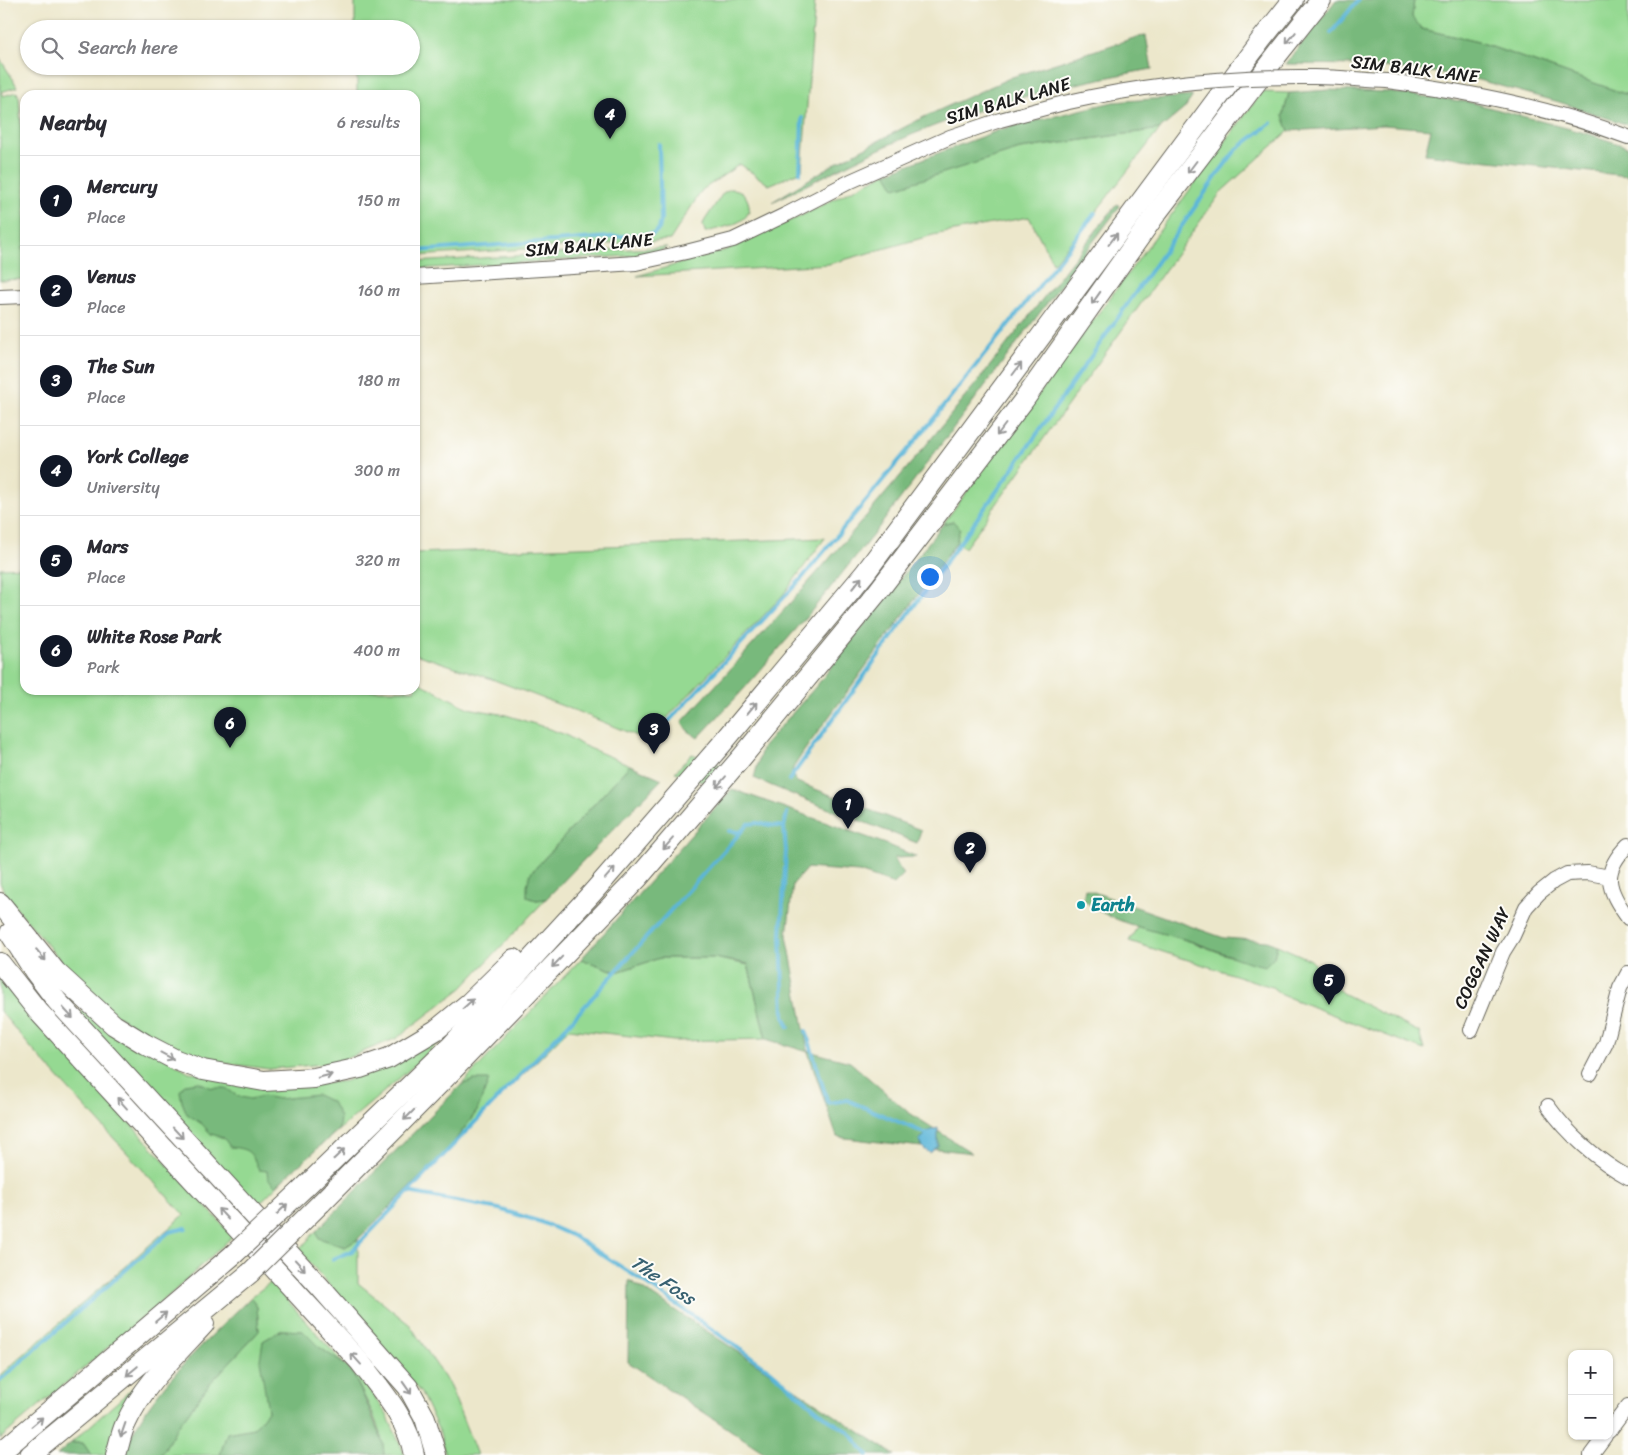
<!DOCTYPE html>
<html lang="en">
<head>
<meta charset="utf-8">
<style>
  :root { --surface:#fff; --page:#f7f7f7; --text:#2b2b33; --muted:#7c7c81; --line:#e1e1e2; --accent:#111827 }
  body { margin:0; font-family:Sriracha,sans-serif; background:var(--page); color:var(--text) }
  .controls { position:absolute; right:15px; bottom:15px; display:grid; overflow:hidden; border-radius:10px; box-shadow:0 1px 4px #0004 }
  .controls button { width:45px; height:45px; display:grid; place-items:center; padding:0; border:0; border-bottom:1px solid var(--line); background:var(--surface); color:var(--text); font:25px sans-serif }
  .you { position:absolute; left:929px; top:576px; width:18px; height:18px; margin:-12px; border:4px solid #fff; border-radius:50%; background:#1a73e8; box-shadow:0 0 0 8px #1a73e833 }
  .badge { display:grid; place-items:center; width:32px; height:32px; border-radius:50%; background:var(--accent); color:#fff; font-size:16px; font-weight:700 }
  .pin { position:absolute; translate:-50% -41px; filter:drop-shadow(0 1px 2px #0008) }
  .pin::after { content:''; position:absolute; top:26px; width:18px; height:15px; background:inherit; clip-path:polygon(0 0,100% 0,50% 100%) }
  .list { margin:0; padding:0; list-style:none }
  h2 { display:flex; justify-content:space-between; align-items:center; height:65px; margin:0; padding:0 20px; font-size:21px }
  h2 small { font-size:16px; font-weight:400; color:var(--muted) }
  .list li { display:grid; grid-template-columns:32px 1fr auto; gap:15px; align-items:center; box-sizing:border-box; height:90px; padding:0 20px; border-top:1px solid var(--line) }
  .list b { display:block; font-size:19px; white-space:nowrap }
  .list p { margin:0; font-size:16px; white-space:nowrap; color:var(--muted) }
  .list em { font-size:16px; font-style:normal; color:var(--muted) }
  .icon { flex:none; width:28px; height:28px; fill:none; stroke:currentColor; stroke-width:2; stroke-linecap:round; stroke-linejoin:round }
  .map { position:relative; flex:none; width:1628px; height:1455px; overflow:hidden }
  .search { position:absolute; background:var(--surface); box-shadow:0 1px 4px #0004; left:20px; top:20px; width:400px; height:55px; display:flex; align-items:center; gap:12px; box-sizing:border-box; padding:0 18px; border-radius:28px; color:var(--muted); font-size:19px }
  .panel { position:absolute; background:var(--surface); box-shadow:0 1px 4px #0004; left:20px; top:90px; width:400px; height:605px; border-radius:15px }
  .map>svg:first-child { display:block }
</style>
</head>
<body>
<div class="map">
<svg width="1628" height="1455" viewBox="0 0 1628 1455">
  <rect width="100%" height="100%" fill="#fdfcf7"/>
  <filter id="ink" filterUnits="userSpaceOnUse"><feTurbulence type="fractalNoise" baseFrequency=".02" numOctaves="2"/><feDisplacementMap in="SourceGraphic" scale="10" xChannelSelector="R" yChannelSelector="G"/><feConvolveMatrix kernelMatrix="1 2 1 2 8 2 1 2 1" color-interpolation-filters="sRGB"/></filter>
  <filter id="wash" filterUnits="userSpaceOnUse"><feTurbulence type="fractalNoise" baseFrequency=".0096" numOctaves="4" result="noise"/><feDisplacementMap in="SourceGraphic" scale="20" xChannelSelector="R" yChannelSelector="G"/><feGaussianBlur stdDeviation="1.12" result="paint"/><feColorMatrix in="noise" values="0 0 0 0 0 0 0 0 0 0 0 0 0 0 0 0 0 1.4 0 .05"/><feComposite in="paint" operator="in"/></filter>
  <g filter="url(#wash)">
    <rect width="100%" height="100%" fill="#ece7cb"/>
    <g fill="#95d992" stroke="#587a57">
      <path d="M355 0H815L802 171 769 185 740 164 702 190 670 240 415 256V95H357V66H411V29H355Z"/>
      <path d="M1414 0H1628V95L1478 42 1422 29 1412 17Z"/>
      <path d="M0 59 13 79 17 87 1 92 3 96 17 92 19 97 25 182V247H22V250L25 251V279L2 280H0Z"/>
      <path d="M1262 92 1289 93 1283 116 1289 131 1222 191 965 548 956 543 959 528 953 521 943 524Z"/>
      <path d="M1160 129 1095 213 1053 263 1029 217 933 235 829 264 637 276 726 250 807 213 886 173 896 187 1020 149Z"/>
      <path d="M730 189C737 189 743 191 746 197 760 223 725 226 707 232H705L703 224 705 220 723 193Z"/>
      <path d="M667 247C657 255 639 255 627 256L415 269V262Z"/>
      <path d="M825 538 783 595 646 740 584 714 489 678 415 654V553Z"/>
      <path d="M25 567V690H415V680L468 708 506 715 538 725 566 735 582 745 630 765 530 874 536 900 546 899 462 988 397 1038 335 1063 269 1069 215 1062 170 1050 115 1014 64 965 6 895 0 883V568Z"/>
      <path d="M692 754 737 771 722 789 675 772Z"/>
      <path d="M1138 926 1192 942 1229 956 1274 957 1277 945 1311 960 1342 993 1419 1032 1424 1050 1282 995 1272 987 1129 941Z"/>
      <path d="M660 958H714L748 965 766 1039 674 1041 569 1029 451 1146 477 1111 474 1080 461 1085 581 959 617 972Z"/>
      <path d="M0 978 4 985 233 1236 173 1292 0 1439V1375L184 1215 32 1049 0 1011Z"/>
      <path d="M84 1009 189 1072 308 1085 346 1081 421 1048 465 1018C441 1040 418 1063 394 1083 348 1123 299 1161 257 1206L79 1015Z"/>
      <path d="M316 1231 319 1238 345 1247 358 1239V1283L410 1325 450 1386 477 1455H445L440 1433 421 1393 299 1250Z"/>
      <path d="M271 1282 345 1365 319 1347 303 1331 282 1330 263 1341 268 1411 254 1428 227 1433 220 1455H161L177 1427 211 1382 259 1331 257 1307 251 1297Z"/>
      <path d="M351 1370 370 1390 387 1415 405 1455H384C382 1425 364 1397 351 1370Z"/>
      <path d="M143 1379 108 1455H91L83 1443H71Z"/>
    </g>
    <g fill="#78b97c" stroke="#4a6a4c">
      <path d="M1336 0H1414L1412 17 1422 29 1478 42 1628 95V125L1559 102 1460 75 1364 65 1286 64Z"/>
      <path d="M1146 36 1152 69C1078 82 1005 99 934 126 878 147 826 176 772 202L834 164 924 117 1012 77 1137 37Z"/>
      <path d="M1328 90 1386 92 1469 102 1589 134 1628 147V176L1425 154 1431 129 1384 125 1289 131 1283 116 1289 93Z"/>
      <path d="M1193 96 1184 109 1160 129 1020 149 895 188 886 173 1002 129 1113 102Z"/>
      <path d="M1117 204 1120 206 873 535 805 619 743 690 698 738 687 730 682 722C764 633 845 543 922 450 989 369 1052 286 1117 204Z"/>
      <path d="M953 521 960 528 956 543 804 751 793 768 792 775 797 782 921 830 917 843C863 821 807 802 754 778L762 748 818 684 943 524Z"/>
      <path d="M630 765 662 779 546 899 536 900 527 897V885L530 874Z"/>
      <path d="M732 789 886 844 917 857 894 858 903 875 894 884 859 872 807 868 793 884 787 935 808 1051 850 1062 908 1112 972 1153 837 1137 808 1052 766 1039 748 964 714 958H660L617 972 581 959Z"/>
      <path d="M1085 889 1224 938 1267 941 1277 945 1274 957 1265 966C1240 961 1217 950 1193 942 1159 931 1109 924 1083 899Z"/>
      <path d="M474 1080H489L477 1111 451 1146 358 1239 345 1247 319 1238 316 1231 461 1085Z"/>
      <path d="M199 1082 212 1088H226L237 1096 250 1099 263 1096 278 1099 317 1095 332 1102 340 1117 339 1129 276 1186 268 1179 267 1171 259 1170C251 1152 250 1149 230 1147L224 1138 211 1134 202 1124 187 1114 182 1102 180 1091 185 1084Z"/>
      <path d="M629 1280 895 1455H768L628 1362Z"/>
      <path d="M251 1297 257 1307 259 1331 211 1382 177 1427 161 1455H126C127 1449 128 1442 131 1436 158 1383 209 1339 251 1297Z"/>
      <path d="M282 1330 303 1331 319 1347 345 1365 351 1370 369 1408 383 1443 384 1455H220L227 1433 254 1428 268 1411 260 1360 263 1341Z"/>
      <path d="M71 1443H83L91 1455H57Z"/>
    </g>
    <path fill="#5bb6d9" stroke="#3c697a" d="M938 1128V1146L930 1153 924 1149 919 1140 931 1130Z"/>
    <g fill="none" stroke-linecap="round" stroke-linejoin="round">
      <g stroke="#5bb6d9" stroke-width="4">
        <path d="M1331 33 1358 0"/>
        <path d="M800 173 802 118"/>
        <path d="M415 251 653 234 659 229 661 220 659 144"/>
        <path d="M656 735 803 577 930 423 1040 285 1095 213"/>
        <path d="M789 780 1007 477 1220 171 1236 150 1271 123"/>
        <path d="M787 813 784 827 786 851 781 935 784 1016 789 1027"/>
        <path d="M729 831 740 832"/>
        <path d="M806 1031 828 1103 847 1100 927 1134"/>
        <path d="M408 1192 499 1209 541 1222 573 1236 646 1283 771 1371 829 1420 848 1431 868 1455"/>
        <path d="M333 1259 352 1251 566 1027 748 824 757 823 784 827"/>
        <path d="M0 1380 169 1232 186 1228"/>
      </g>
    </g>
  </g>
  <g filter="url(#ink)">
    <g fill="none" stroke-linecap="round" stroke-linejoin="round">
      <g stroke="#656359" stroke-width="16">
        <g id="minor">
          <path d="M1387 81C1471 92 1548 107 1628 137"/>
          <path d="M415 277 636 263 686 252 733 240 787 214 851 181 950 137 1000 120 1064 103"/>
          <path d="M0 297 25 296"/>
          <path d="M1628 845C1601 872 1607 889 1628 918"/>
          <path d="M1471 1030 1503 952 1513 936 1526 907 1539 893 1554 881 1567 874 1588 873 1610 877"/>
          <path d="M1590 1074 1606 1043 1620 988 1628 973"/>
          <path d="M1548 1106C1567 1133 1598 1161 1628 1177"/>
          <path d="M1609 1431 1628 1406"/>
          <path d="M1591 1455 1605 1436"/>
        </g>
      </g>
      <g stroke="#656359" stroke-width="22">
        <g id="highway">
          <path d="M0 903 56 972 114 1025 145 1044 176 1060 203 1070 264 1081 314 1078 360 1068 389 1058 436 1030 469 1003 514 959"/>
          <path d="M10 933 35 972 57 1001 320 1287 408 1387 425 1418 436 1455"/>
          <path d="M0 963 37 1010 360 1362C381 1390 408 1419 414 1455"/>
          <path d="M304 1188 450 1047 594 891 721 745 865 573 1261 40 1293 0"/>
          <path d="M321 1203 443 1080 638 878 742 757 876 594 1024 400 1158 211 1278 54 1321 0"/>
          <path d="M0 1453 234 1254"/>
          <path d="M30 1455 250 1273"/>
          <path d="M116 1455C119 1445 121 1434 125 1425 143 1385 175 1356 204 1324"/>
        </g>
      </g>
      <use href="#minor" stroke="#fff" stroke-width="14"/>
      <use href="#highway" stroke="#fff" stroke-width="20"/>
      <g stroke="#656359" stroke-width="16" stroke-linecap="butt">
        <path id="minor-bridge" d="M1064 103C1146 84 1230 76 1314 77 1339 77 1363 80 1387 81"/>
      </g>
      <g stroke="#656359" stroke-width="22" stroke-linecap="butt">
        <g id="highway-bridge">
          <path d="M234 1254 304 1188"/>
          <path d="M250 1273 321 1203"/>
        </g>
      </g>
      <use href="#minor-bridge" stroke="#fff" stroke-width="14"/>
      <use href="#highway-bridge" stroke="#fff" stroke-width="20"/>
    </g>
    <defs><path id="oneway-shaft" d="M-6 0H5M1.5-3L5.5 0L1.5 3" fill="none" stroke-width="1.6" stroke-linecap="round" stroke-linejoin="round" transform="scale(1.25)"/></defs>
    <g stroke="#999">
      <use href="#oneway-shaft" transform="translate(1291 38) rotate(129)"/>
      <use href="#oneway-shaft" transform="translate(1192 167) rotate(127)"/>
      <use href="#oneway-shaft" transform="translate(1113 239) rotate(-53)"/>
      <use href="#oneway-shaft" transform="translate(1096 298) rotate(125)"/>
      <use href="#oneway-shaft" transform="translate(1017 369) rotate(-53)"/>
      <use href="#oneway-shaft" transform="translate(1001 430) rotate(127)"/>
      <use href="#oneway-shaft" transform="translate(857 583) rotate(-50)"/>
      <use href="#oneway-shaft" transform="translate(752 708) rotate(-50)"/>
      <use href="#oneway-shaft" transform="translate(721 782) rotate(131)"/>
      <use href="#oneway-shaft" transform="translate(668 844) rotate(131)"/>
      <use href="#oneway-shaft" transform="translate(610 873) rotate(-49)"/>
      <use href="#oneway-shaft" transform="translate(41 955) rotate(50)"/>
      <use href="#oneway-shaft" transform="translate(557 962) rotate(134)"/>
      <use href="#oneway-shaft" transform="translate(468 1004) rotate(-42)"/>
      <use href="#oneway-shaft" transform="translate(68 1013) rotate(47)"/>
      <use href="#oneway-shaft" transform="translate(167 1056) rotate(28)"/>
      <use href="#oneway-shaft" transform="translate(325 1076) rotate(-13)"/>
      <use href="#oneway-shaft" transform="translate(122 1103) rotate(-132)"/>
      <use href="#oneway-shaft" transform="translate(409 1115) rotate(135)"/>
      <use href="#oneway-shaft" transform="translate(178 1133) rotate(47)"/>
      <use href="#oneway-shaft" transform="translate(339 1154) rotate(-44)"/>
      <use href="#oneway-shaft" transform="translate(282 1209) rotate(-44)"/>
      <use href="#oneway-shaft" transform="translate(223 1214) rotate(-133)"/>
      <use href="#oneway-shaft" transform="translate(300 1265) rotate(47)"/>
      <use href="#oneway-shaft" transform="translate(161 1317) rotate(-40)"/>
      <use href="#oneway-shaft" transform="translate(356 1359) rotate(-132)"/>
      <use href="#oneway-shaft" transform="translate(132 1371) rotate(140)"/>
      <use href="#oneway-shaft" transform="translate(407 1388) rotate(55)"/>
      <use href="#oneway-shaft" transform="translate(37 1422) rotate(-40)"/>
      <use href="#oneway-shaft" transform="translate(123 1430) rotate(109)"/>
    </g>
  </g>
  <circle fill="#0f9aa8" stroke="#fdfcf7" stroke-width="2" cx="1081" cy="905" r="5"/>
  <g text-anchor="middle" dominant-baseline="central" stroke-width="4" stroke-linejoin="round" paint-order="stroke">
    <g font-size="18" fill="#1c1c1c" stroke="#fdfcf7">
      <text transform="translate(1415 69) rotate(7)">SIM BALK LANE</text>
      <text transform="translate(1008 101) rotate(-16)">SIM BALK LANE</text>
      <text transform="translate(589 245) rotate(-5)">SIM BALK LANE</text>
      <text transform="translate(1482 958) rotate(-65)">COGGAN WAY</text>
    </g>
    <g font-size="18" font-weight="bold" fill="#0d838f" stroke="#fdfcf7" text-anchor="start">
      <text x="1091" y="905">Earth</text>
    </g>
    <g font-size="19" font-style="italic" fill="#386171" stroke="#fdfcf7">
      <text transform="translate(663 1280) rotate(34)">The Foss</text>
    </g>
  </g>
</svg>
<div class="controls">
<button>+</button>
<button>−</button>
</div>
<div class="you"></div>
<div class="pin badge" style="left:848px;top:829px">1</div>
<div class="pin badge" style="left:970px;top:873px">2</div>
<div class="pin badge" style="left:654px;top:754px">3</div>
<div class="pin badge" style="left:610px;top:139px">4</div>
<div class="pin badge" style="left:1329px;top:1005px">5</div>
<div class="pin badge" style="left:230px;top:748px">6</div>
<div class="search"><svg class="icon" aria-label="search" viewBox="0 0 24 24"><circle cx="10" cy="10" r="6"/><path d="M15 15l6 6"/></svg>Search here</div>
<section class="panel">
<h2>Nearby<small>6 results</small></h2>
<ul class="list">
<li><span class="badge">1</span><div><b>Mercury</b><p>Place</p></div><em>150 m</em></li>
<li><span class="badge">2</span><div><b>Venus</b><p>Place</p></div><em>160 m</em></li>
<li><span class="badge">3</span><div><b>The Sun</b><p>Place</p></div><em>180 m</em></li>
<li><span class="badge">4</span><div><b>York College</b><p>University</p></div><em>300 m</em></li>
<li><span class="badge">5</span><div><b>Mars</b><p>Place</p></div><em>320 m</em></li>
<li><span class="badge">6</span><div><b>White Rose Park</b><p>Park</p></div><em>400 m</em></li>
</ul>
</section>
</div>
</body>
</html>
